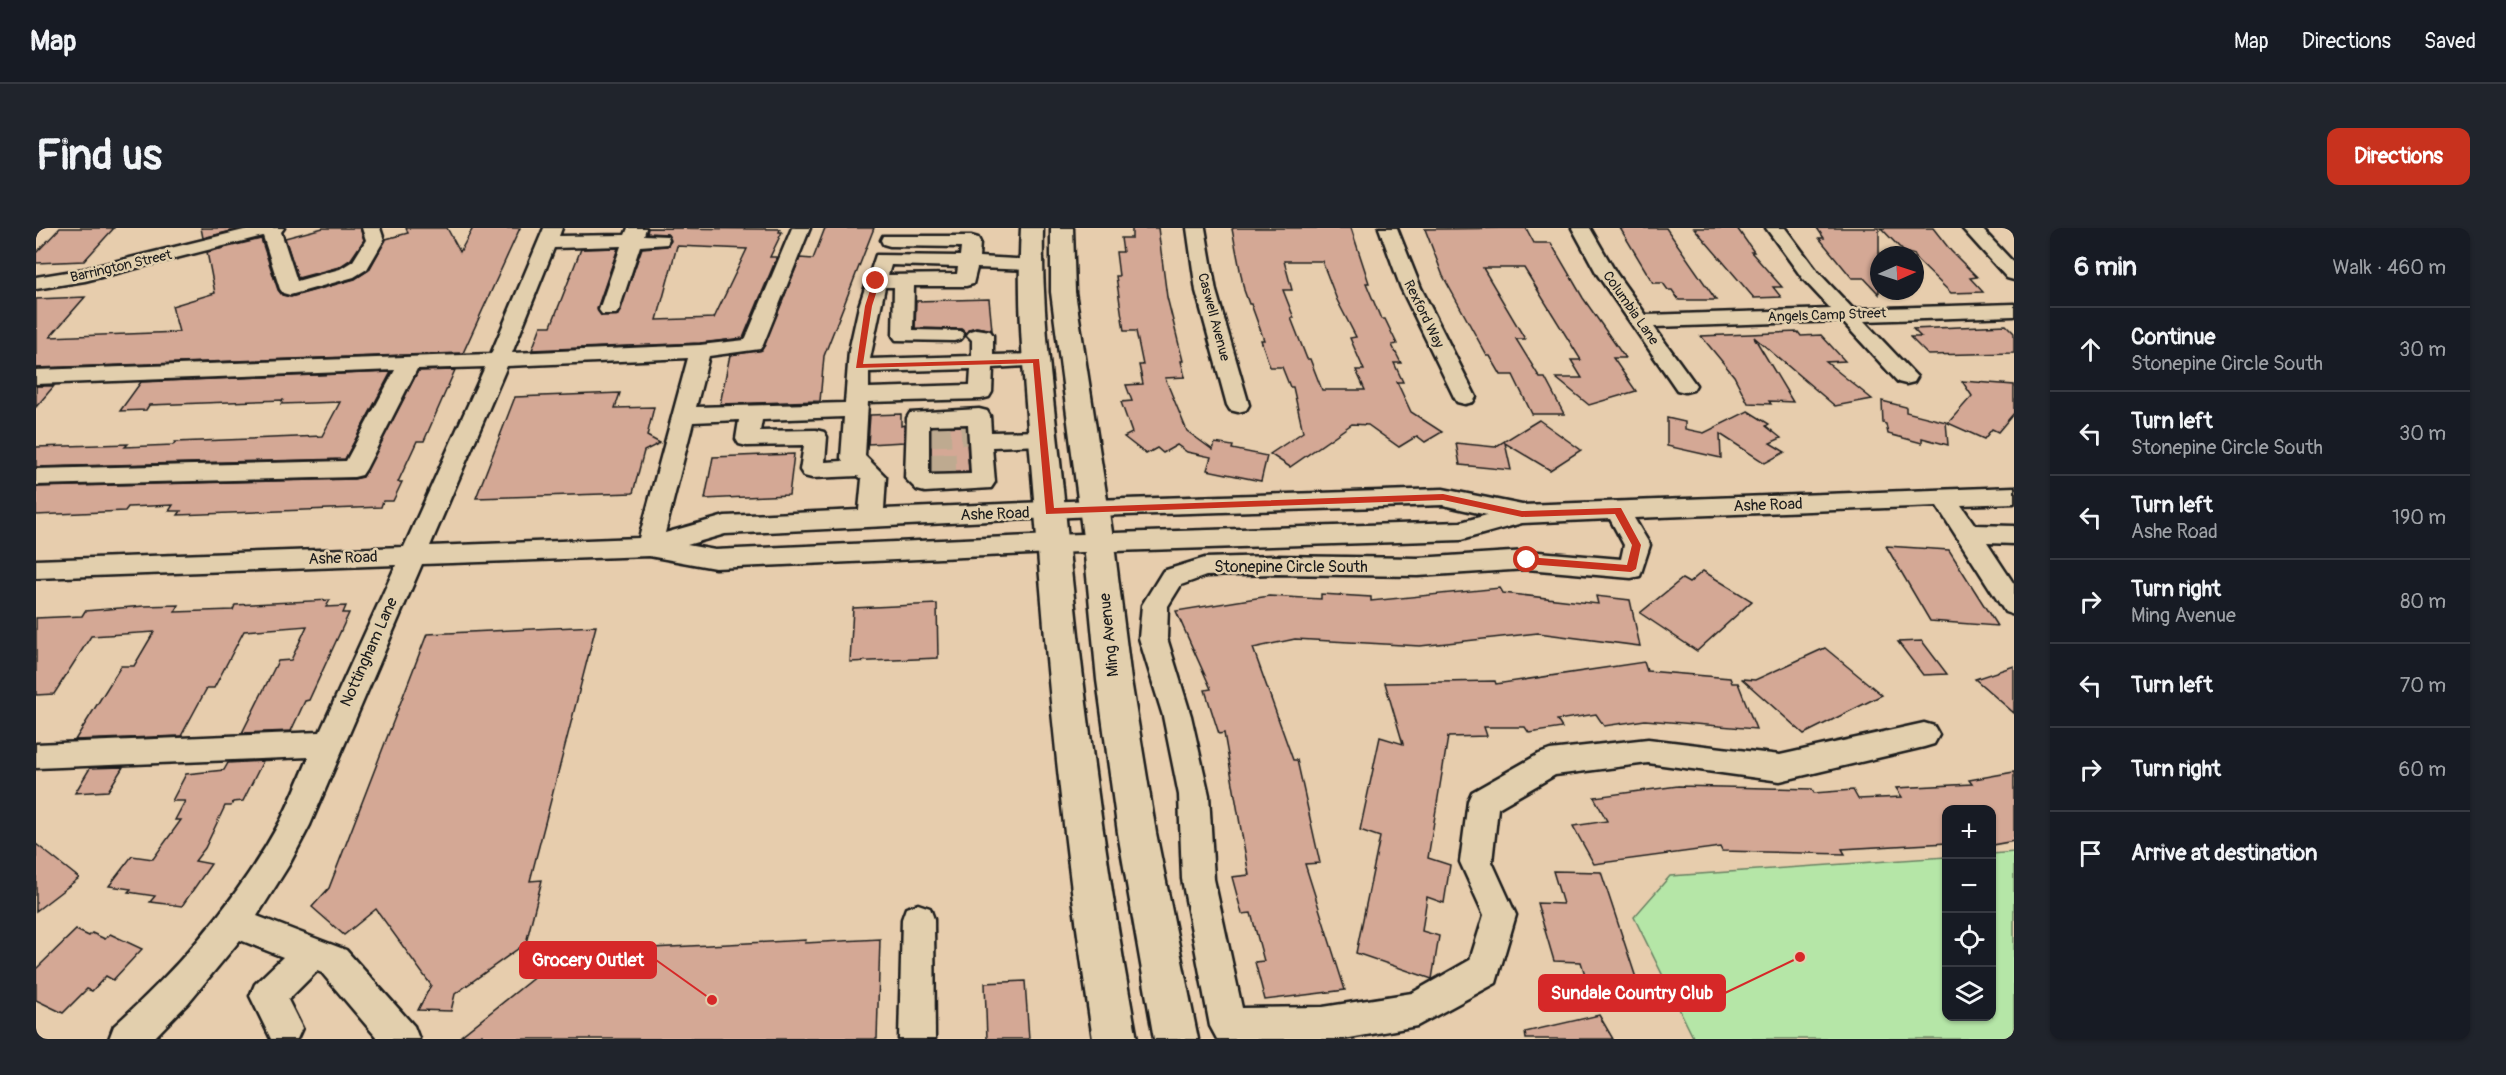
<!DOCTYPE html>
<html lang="en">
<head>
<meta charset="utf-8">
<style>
  :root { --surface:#171b24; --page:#20242c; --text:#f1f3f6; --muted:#9ea1a6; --line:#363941; --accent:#c8321e }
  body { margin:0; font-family:Pangolin,sans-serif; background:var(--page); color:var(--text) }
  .controls { position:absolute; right:18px; bottom:18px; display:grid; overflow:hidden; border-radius:12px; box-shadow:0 2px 4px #0004 }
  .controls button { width:54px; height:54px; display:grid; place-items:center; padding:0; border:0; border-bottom:2px solid var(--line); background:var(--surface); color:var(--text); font:30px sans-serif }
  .compass { position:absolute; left:1834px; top:18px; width:54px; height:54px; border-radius:50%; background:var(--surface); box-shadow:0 2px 4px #0004; rotate:87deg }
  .stop { position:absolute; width:18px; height:18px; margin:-14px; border:4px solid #c8321e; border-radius:50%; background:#fff }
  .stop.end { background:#c8321e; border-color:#fff; box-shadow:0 2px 6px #0008 }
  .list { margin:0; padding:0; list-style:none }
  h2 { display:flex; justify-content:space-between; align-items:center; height:78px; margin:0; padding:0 24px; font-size:26px }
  h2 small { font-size:20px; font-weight:400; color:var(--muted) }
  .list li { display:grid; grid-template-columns:39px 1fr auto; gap:18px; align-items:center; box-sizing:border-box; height:84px; padding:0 24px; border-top:2px solid var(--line) }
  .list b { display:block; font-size:22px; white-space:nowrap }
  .list p { margin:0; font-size:20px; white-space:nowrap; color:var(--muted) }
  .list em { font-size:20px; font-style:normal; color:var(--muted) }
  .icon { flex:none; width:33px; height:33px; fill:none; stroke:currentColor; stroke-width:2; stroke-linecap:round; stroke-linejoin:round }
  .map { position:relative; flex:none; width:1978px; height:811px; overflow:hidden; border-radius:12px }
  header { display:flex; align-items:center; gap:36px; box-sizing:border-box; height:84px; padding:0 30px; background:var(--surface); border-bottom:2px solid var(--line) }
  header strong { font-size:28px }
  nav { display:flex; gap:33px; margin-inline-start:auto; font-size:21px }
  .intro { display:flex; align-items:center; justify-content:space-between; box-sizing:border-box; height:144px; padding:0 36px }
  h1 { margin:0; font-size:42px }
  .button { padding:15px 27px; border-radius:12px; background:var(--accent); color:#fff; font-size:21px; font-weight:700 }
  main { display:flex; gap:36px; padding:0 36px }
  aside { flex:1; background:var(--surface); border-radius:12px; box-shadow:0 2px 4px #0004 }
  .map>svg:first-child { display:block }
</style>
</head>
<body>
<header>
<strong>Map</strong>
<nav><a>Map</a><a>Directions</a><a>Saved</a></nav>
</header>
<div class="intro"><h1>Find us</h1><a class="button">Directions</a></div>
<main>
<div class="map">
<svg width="1978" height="811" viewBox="0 0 1978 811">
  <rect width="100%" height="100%" fill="#e7cdad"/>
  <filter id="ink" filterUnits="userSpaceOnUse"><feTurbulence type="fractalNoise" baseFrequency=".0167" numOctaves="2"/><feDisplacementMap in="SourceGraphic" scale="12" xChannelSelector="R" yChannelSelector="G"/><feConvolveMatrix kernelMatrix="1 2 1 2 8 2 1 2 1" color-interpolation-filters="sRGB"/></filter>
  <g filter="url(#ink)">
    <path fill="#b5e6a7" stroke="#688162" stroke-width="1.5" d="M1978 624V811H1658L1598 689 1634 648 1910 629V788H1956V626Z"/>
    <g fill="#d4a895" stroke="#1c1c1c" stroke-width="1.5" fill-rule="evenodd">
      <path d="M24 0H78L48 33 0 35V25Z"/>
      <path d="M165 0H207L167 10Z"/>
      <path d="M287 0H324L328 12 315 31 303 39 262 50 249 10Z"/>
      <path d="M370 0H411L424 24 437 0H484L427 125 0 140V71L49 69 14 109 143 104 136 78 179 65 171 24 225 11 242 62 246 67 255 69 319 51 333 42 350 11 372 5Z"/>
      <path d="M612 0 744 1 743 4H746L734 29H741L707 110 664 115 496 122 505 98H515L545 21 582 20 561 81 566 88 582 87 606 20 631 18 635 13 631 6 611 5ZM641 18 711 21 678 90 621 92Z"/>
      <path d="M789 0H838L788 128 784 173 684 176 694 127 726 122 764 30 777 31Z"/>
      <path d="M1096 0H1122L1131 69 1147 133H1145L1149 149 1129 150 1151 203 1177 222 1179 215 1197 218 1196 221 1231 228 1225 253 1171 242 1175 229 1151 224 1141 217 1127 225 1121 220 1110 226 1088 209 1096 205 1085 174 1096 173 1090 157 1107 156 1103 137H1107L1100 103H1088L1080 48H1083L1080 24H1087L1085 10H1096Z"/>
      <path d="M1198 0H1315L1333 55H1330L1345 91H1349L1361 116 1356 117 1365 135H1358L1367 154H1361L1375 184 1406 204 1389 214 1381 208 1363 219 1332 197 1316 196 1254 239 1234 226 1267 204 1257 159H1254L1246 139H1234L1225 112H1228L1215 76H1213L1208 62 1196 1ZM1248 33H1286L1301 72 1320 109 1314 110 1328 142H1320L1329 162H1286L1274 131H1271L1255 90H1258L1247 62H1256Z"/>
      <path d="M1490 0 1498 15H1515L1547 70 1589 130H1577L1600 163 1553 177 1520 150H1546L1535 132H1545L1488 40H1447L1489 111H1480L1504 150H1509L1528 186H1496L1477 147H1465L1454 128H1451L1407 48 1389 1Z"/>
      <path d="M1584 0H1630L1680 72H1643L1636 62H1632L1627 55H1617Z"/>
      <path d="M1658 0H1701L1718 24H1715L1746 59H1737L1745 69 1718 70Z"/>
      <path d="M1781 0H1843V66L1828 50H1816L1783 10H1788Z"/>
      <path d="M1845 0H1897L1915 23 1941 49 1934 50 1947 64 1915 65 1879 30V27L1868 24Z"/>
      <path d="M953 71 956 102 940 99 933 101 930 105 925 101 879 100 880 73Z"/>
      <path d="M1970 97 1978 105V125L1892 127 1874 109H1885L1877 101Z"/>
      <path d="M1762 104 1765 108 1785 107 1809 133 1790 134 1836 171 1799 178 1718 109 1757 174 1733 173 1735 176 1712 175 1698 148 1665 108Z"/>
      <path d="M419 142 388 213H381L362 254H366L357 273H347L345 279 142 287 145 283H133L137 277 92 279 89 283 0 287V259L318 251 327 249 382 143Z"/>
      <path d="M355 144 309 231 0 239V219L92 216 89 219 137 217 139 214 286 208 304 174 245 176 247 172 113 177 110 182 84 183 105 154Z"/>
      <path d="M1926 153 1978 157V185L1962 204 1956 201 1948 211 1912 195 1936 168Z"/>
      <path d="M0 158H18L0 179Z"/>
      <path d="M584 165 579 180 618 179 611 208 624 215 608 223 597 265 440 270 479 169Z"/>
      <path d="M1846 173 1870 179V184L1910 194 1912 217 1886 210V215L1852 206 1850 196 1847 195Z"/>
      <path d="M1712 183 1733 196 1730 198 1745 210 1734 215 1749 224 1729 235 1684 206 1685 230 1631 218V190L1649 194V201L1668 205Z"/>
      <path d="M865 186V198L868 197V214L832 216 834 187Z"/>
      <path d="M1503 192 1545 222 1514 242 1469 215 1475 242 1424 237 1420 215 1459 219Z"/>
      <path d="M930 198 933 244 895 245V199Z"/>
      <path d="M758 226 753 267 669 271 677 229Z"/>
      <path d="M1850 318 1913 322 1961 398 1894 393Z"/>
      <path d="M1667 343 1716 373 1661 423 1604 385 1646 351 1653 355Z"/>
      <path d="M1464 360 1467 365 1562 376 1560 368 1594 372 1604 418 1502 405 1384 418 1259 411 1217 420 1257 532H1261L1284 635 1269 636 1309 762 1229 772 1219 734 1228 733 1215 685 1206 686 1196 649 1213 647 1188 505 1183 506 1169 462 1175 461 1140 383 1233 368 1285 371V366L1335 369V373Z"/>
      <path d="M294 372 290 379 310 378 307 385H313L273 472 269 473 255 503 206 505 242 433 255 432 271 398 208 403 178 460H171L145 508 39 512 85 438H98L118 404 55 408 18 466 0 467V390L46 388 49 383 108 378 143 377 139 384 197 382 199 377Z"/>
      <path d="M901 376 902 430 814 434 817 380Z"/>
      <path d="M560 398 494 653 506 652 490 715 419 766 415 783 382 782 395 757 340 681 308 707 276 679 293 660 391 406Z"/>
      <path d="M1886 413 1911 446 1887 447 1862 414Z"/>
      <path d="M1789 420 1846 467 1768 506 1706 451 1719 452Z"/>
      <path d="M1608 434 1611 443 1694 450 1696 455H1702L1720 501 1609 492 1568 498 1560 486 1521 492 1526 500 1493 505 1489 499H1448L1451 508 1412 509 1392 630 1414 637 1408 675 1391 669 1386 703 1403 708 1396 751 1320 725 1344 609 1324 602 1344 509 1367 516 1349 455 1459 453 1460 456Z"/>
      <path d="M1978 438V485L1939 451Z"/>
      <path d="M227 533 207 573 197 574 195 578H189L169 620 159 633 175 636 146 678 114 674 119 668 92 664 95 661 73 658 96 628 117 631 145 592H139L149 573H136L150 546 188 542 192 535Z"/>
      <path d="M87 539 72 563 39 565 54 540Z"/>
      <path d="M1978 544V613L1956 617V582H1911V615L1806 621 1809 626 1686 623 1684 619 1558 636 1537 598 1571 593 1558 569 1642 558 1776 561 1778 565 1817 562 1822 571 1866 569 1860 560 1936 556 1933 552Z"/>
      <path d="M0 616 43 650 0 683Z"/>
      <path d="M1517 643 1565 644 1606 768 1555 766 1545 734 1518 733 1501 675 1527 676Z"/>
      <path d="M40 702 53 708 56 705 69 711 74 706 106 721 77 752 70 748 56 763 51 761 27 785 0 772V741Z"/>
      <path d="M844 711 841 811H445L446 807 425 808 515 736 595 732 597 721 770 712 769 715Z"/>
      <path d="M989 753 993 811H951L949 755Z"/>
      <path d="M1563 787 1577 811H1490L1489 804Z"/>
    </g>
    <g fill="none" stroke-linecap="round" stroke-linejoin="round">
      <path stroke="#beaa90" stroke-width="21" stroke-dasharray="21 10" stroke-linecap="butt" d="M894 208 933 206"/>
      <path stroke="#beaa90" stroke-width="26" stroke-dasharray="26 13" stroke-linecap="butt" d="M894 239 934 238"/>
      <g stroke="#1c1c1c" stroke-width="5">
        <g id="minor">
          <path d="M216 0H248L245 4 261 53 304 41 317 33 330 12 326 0H344L348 12 331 41 318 49 254 67 247 65 244 61 227 8 49 53 0 61V49L49 41Z"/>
          <path d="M508 0H526L523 8 589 7 592 0H610L608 7 631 8 633 12 631 16 604 18 583 82 580 86H566L563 82 585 18 518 20 476 125 664 117 709 112 756 0H774L727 117 724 121 673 128 660 179 809 175 813 123 823 78 840 27 924 28 925 19 854 18 847 16 845 12 847 8H935L942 10 944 14 943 29 1000 32 1003 36 1000 40 993 42 941 40 937 56 930 58H878L877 102 925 103 928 107 925 111 918 113 860 112 857 108 858 59H849L834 131 936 128V112L931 107 934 103 941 101 954 103 957 107V127L1000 126 1008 127 1011 132 1008 137 957 140 956 164 953 169 945 171 832 174 829 228 850 249 848 281 1057 272 1407 261 1486 277 1978 259V275L1925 277 1939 297 1978 298V316L1951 315 1978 356V387L1969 384 1901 278 1598 290 1614 317 1604 348 1595 350 1491 341 1382 348 1237 346 1170 348 1145 357 1132 378 1131 410 1155 488 1173 567 1178 651 1206 780 1287 779 1376 765 1434 732 1448 687 1424 634 1432 573 1436 564 1503 526 1514 522 1612 511 1744 527 1888 495 1898 498 1903 507 1898 516 1888 519 1744 553 1612 535 1519 547 1462 580 1456 634 1480 687 1460 755 1381 798 1308 811H1181L1174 798 1146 651 1143 567 1127 488 1103 410 1106 377 1127 343 1169 330 1237 328 1382 330 1491 323 1585 331 1588 317 1574 291 1486 295 1425 312 1016 325 679 340 613 328 386 336 274 597 253 637 221 688 310 722 378 798 383 811H342L286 745 281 743 252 772 266 800 261 811H235L214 768 219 756 247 729 204 712 152 775 117 811H73L78 798C145 738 202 671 245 592 255 572 264 550 273 529L0 540V516L284 504 360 337 0 350V332L368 319 449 139 381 141 330 241 326 247 318 249 0 257V241L310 233 359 142 0 156V142L455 126ZM855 37 922 39 921 46 852 47ZM652 130 603 310 394 318 471 138ZM935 141 934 157 833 160V144ZM808 189 805 230 807 233 789 234 791 209 788 204 780 202 724 203 726 192ZM703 192 700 211 703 216 711 218 768 217 764 242 768 248 776 250 822 248 826 251 823 282 689 288 629 305 657 194ZM1407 277 1451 287 1425 294 1016 307 679 322 651 317 689 306 1057 288Z"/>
          <path d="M1151 0H1169L1180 63 1213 177 1210 182 1202 184 1194 182 1191 177 1160 63Z"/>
          <path d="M1343 0H1361L1385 60 1440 169 1437 174 1429 176 1421 174 1418 169 1365 60Z"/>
          <path d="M1536 0H1554L1580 45 1610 87 1795 81 1767 51 1730 0H1749L1781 43 1817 81 1978 76V88L1828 93 1881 149 1878 154 1870 156 1862 154 1806 93 1618 99 1660 157 1657 162 1649 164 1641 162 1561 46Z"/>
          <path d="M1926 0H1945L1978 35V52L1971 50Z"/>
          <path d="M943 181 951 183 954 188 955 204 1007 203 1015 205 1018 210 1015 215 1007 217 956 219 959 254 955 260 889 264 881 262 869 250 871 190 874 185ZM932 196 935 246 893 247V197Z"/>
          <path d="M882 676 894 680 898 691 899 811H863L866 691 870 680Z"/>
        </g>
      </g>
      <g stroke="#1c1c1c" stroke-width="5">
        <g id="major">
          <path d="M985 0H1007C1005 91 1019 181 1028 271 1045 452 1068 632 1101 811H1057C1029 632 1011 452 998 271 991 180 980 91 985 0Z"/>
          <path d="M1015 0H1037L1039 64 1078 317 1095 452 1120 605 1162 811H1118L1082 605 1061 452 1048 317 1015 64Z"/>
        </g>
      </g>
      <use href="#minor" fill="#e2cfad" fill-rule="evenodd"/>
      <use href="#major" fill="#e2cfad" fill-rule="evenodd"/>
    </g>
  </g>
  <path fill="#c8321e" d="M840 51 844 53 836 78 827 136 1003 131 1018 280 1407 266 1486 283 1582 280H1585L1605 317 1600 341 1595 344 1491 336 1487 332 1491 329 1591 337 1596 317 1579 286 1486 289 1407 272 1010 286 997 135 820 140 829 78 837 53Z"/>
  <g text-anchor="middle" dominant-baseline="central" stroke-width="5" stroke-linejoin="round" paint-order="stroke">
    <g font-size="14" fill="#1c1c1c" stroke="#e2cfad">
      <text transform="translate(85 38) rotate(-13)">Barrington Street</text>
      <text transform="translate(1595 80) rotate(55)">Columbia Lane</text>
      <text transform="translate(1388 86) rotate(64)">Rexford Way</text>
      <text transform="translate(1791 87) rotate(-2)">Angels Camp Street</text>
      <text transform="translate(1178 89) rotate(75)">Caswell Avenue</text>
    </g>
    <g font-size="16" fill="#1c1c1c" stroke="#e2cfad">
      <text transform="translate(1732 277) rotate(-2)">Ashe Road</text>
      <text transform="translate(959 286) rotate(-2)">Ashe Road</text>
      <text transform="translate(307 330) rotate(-2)">Ashe Road</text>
      <text x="1255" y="339">Stonepine Circle South</text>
      <text transform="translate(1073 407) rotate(-96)">Ming Avenue</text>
      <text transform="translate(333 424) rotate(-66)">Nottingham Lane</text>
    </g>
  </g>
  <path fill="none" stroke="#d62828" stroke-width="2" d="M676 772L620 732M1764 729L1689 765"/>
  <g fill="#d62828" stroke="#e2cfad" stroke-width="2">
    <circle cx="676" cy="772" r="6"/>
    <circle cx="1764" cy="729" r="6"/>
  </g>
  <g fill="#d62828" stroke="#d62828" stroke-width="2">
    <rect x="484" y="714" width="136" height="36" rx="6"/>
    <rect x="1503" y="747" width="186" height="36" rx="6"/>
  </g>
  <g font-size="18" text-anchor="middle" font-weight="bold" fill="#fff">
    <text x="552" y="738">Grocery Outlet</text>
    <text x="1596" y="771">Sundale Country Club</text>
  </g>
</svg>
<div class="controls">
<button>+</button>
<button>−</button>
<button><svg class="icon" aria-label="locate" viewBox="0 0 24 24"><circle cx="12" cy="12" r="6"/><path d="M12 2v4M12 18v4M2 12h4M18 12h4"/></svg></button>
<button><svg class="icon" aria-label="layers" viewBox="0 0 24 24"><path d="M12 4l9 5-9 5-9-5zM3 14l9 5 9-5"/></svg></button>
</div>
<svg class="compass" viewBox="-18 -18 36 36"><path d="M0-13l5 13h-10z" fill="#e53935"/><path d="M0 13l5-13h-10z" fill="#9ea1a6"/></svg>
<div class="stop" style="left:1491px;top:332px"></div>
<div class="stop end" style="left:840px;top:53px"></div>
</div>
<aside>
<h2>6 min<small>Walk · 460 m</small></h2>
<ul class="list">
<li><svg class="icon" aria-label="ahead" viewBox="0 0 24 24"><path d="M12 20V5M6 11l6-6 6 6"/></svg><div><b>Continue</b><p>Stonepine Circle South</p></div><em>30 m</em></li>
<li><svg class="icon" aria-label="left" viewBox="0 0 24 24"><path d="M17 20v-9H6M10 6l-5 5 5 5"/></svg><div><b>Turn left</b><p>Stonepine Circle South</p></div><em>30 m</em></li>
<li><svg class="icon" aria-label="left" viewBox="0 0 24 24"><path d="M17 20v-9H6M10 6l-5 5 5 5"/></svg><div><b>Turn left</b><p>Ashe Road</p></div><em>190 m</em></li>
<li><svg class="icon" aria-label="right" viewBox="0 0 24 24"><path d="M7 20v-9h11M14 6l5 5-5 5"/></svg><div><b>Turn right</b><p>Ming Avenue</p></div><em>80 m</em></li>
<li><svg class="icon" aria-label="left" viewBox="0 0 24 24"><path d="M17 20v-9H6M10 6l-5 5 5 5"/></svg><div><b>Turn left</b></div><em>70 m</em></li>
<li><svg class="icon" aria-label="right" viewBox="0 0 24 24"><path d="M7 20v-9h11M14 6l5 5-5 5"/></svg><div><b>Turn right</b></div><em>60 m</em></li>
<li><svg class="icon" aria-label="arrive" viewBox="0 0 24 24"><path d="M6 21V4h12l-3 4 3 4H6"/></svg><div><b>Arrive at destination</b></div></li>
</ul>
</aside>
</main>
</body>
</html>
